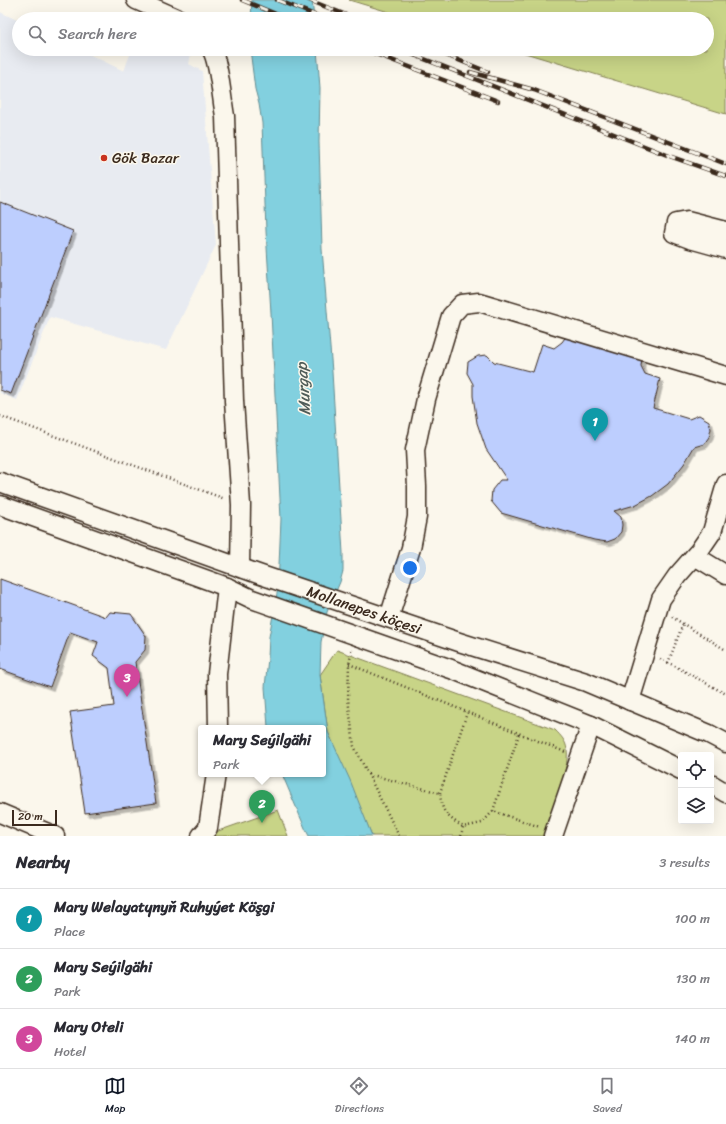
<!DOCTYPE html>
<html lang="en">
<head>
<meta charset="utf-8">
<style>
  :root { --surface:#fff; --page:#f7f7f7; --text:#2b2b33; --muted:#7c7c81; --line:#e1e1e2; --accent:#111827 }
  body { margin:0; font-family:Sriracha,sans-serif; background:var(--page); color:var(--text) }
  .controls { position:absolute; right:12px; bottom:12px; display:grid; overflow:hidden; border-radius:4px; box-shadow:0 4px 16px #0002 }
  .controls button { width:36px; height:36px; display:grid; place-items:center; padding:0; border:0; border-bottom:1px solid var(--line); background:var(--surface); color:var(--text); font:20px sans-serif }
  .scale { position:absolute; left:12px; bottom:10px; width:45px; box-sizing:border-box; padding-left:4px; border:2px solid #3b2a1e; border-top:0; font-size:11px; line-height:14px; white-space:nowrap; color:#3b2a1e; -webkit-text-stroke:3px #fbf7ec; paint-order:stroke }
  .you { position:absolute; left:410px; top:568px; width:14px; height:14px; margin:-10px; border:3px solid #fff; border-radius:50%; background:#1a73e8; box-shadow:0 0 0 6px #1a73e833 }
  .badge { display:grid; place-items:center; width:26px; height:26px; border-radius:50%; background:var(--accent); color:#fff; font-size:13px; font-weight:700 }
  .pin { position:absolute; translate:-50% -33px; filter:drop-shadow(0 1px 2px #0008) }
  .pin::after { content:''; position:absolute; top:21px; width:14px; height:12px; background:inherit; clip-path:polygon(0 0,100% 0,50% 100%) }
  .popup { position:absolute; left:198px; top:725px; width:128px; height:52px; box-sizing:border-box; display:grid; place-content:center; border-radius:4px; background:var(--surface); filter:drop-shadow(0 1px 3px #0005); font-size:13px; white-space:nowrap; color:var(--muted) }
  .popup b { font-size:15px; color:var(--text) }
  .popup::after { content:''; position:absolute; left:50%; top:100%; margin-left:-8px; border:8px solid transparent; border-top-color:var(--surface) }
  .list { margin:0; padding:0; list-style:none }
  h2 { display:flex; justify-content:space-between; align-items:center; height:52px; margin:0; padding:0 16px; font-size:17px }
  h2 small { font-size:13px; font-weight:400; color:var(--muted) }
  .list li { display:grid; grid-template-columns:26px 1fr auto; gap:12px; align-items:center; box-sizing:border-box; height:60px; padding:0 16px; border-top:1px solid var(--line) }
  .list b { display:block; font-size:15px; white-space:nowrap }
  .list p { margin:0; font-size:13px; white-space:nowrap; color:var(--muted) }
  .list em { font-size:13px; font-style:normal; color:var(--muted) }
  .icon { flex:none; width:22px; height:22px; fill:none; stroke:currentColor; stroke-width:2; stroke-linecap:round; stroke-linejoin:round }
  .map { position:relative; flex:none; width:726px; height:836px; overflow:hidden }
  .search { position:absolute; background:var(--surface); box-shadow:0 4px 16px #0002; left:12px; right:12px; top:12px; height:44px; display:flex; align-items:center; gap:10px; box-sizing:border-box; padding:0 14px; border-radius:22px; color:var(--muted); font-size:15px }
  .sheet { height:232px; background:var(--surface) }
  nav { display:flex; justify-content:space-around; align-items:center; box-sizing:border-box; height:56px; border-top:1px solid var(--line); background:var(--surface); font-size:11px; color:var(--muted) }
  nav a { display:grid; justify-items:center; gap:2px }
  nav .on { color:var(--accent) }
  .map>svg:first-child { display:block }
</style>
</head>
<body>
<div class="map">
<svg width="726" height="836" viewBox="0 0 726 836">
  <defs>
    <filter id="shadow"><feDropShadow dx="3.5" dy="3.5" stdDeviation="0" flood-color="#0004"/></filter>
  </defs>
  <rect width="100%" height="100%" fill="#fbf7ec"/>
  <filter id="ink" filterUnits="userSpaceOnUse"><feTurbulence type="fractalNoise" baseFrequency=".025" numOctaves="2"/><feDisplacementMap in="SourceGraphic" scale="8" xChannelSelector="R" yChannelSelector="G"/><feConvolveMatrix kernelMatrix="1 2 1 2 8 2 1 2 1" color-interpolation-filters="sRGB"/></filter>
  <g filter="url(#ink)">
    <path fill="#e8ebf1" d="M0 12 19 21V49H78L124 71 132 49H178L191 54 189 64 202 71 216 245 166 350 50 317 17 400 0 393Z"/>
    <g fill="#c8d487" stroke="#827f52">
      <path d="M349 0H726V114L512 49H707V19H412Z"/>
      <path d="M337 650 555 730C561 736 566 741 567 750 570 770 550 815 543 836H372L328 732 320 675Z"/>
      <path d="M278 810 288 836H204Z"/>
    </g>
    <g fill="#82d0df" stroke="#668e92">
      <path d="M252 0H312L314 19H251Z"/>
      <path d="M250 49H317L320 88 319 142 322 249 332 372 343 553V571L340 582 327 612 321 642 320 675 328 732 350 780 372 836H309L305 828 282 774H323V728H268V727L265 687 268 658 269 637 278 588 281 519 271 313 266 231 262 123 259 104 255 89Z"/>
    </g>
    <g fill="#bdcefe" stroke="#3b2a1e" filter="url(#shadow)">
      <path d="M0 202 73 231 11 394 0 390Z"/>
      <path d="M567 335 642 357 641 366 645 374 660 379 653 408 689 419 699 415 709 421 711 429 709 437 704 444 694 447 684 464 668 484 652 496 635 505 614 511 621 517 622 525 621 532 615 539 607 542 594 540 501 513 491 501 492 490 500 480H507L486 449 477 423 473 396V384L467 373 468 362 478 356 487 355 494 362 533 372 542 344 554 348 562 342Z"/>
      <path d="M0 579 106 617 110 612 131 614 146 636 145 650 135 662 156 803 85 813 70 712 114 706 109 668 93 656 98 642 70 632 50 687 0 669Z"/>
    </g>
    <g fill="none" stroke-linecap="round" stroke-linejoin="round">
      <g stroke="#3b2a1e" stroke-width="21">
        <g id="minor">
          <path d="M136 0 179 19"/>
          <path d="M211 49C219 60 222 101 225 116L234 401 241 505 240 568"/>
          <path d="M726 231 687 221 676 223 674 233 690 239 726 249"/>
          <path d="M0 482 261 575 459 642 586 682 709 734 726 743"/>
          <path d="M0 505 227 587 252 599 451 669 591 725 681 770"/>
          <path d="M695 556 726 575"/>
          <path d="M389 618 411 548 417 517V486L415 450 426 399 451 316 462 304 479 302 726 376"/>
          <path d="M630 701 661 599 677 576 699 551 712 532 726 484"/>
          <path d="M218 728 217 674 227 587"/>
          <path d="M711 784 726 793"/>
          <path d="M0 813 55 836"/>
          <path d="M201 836 208 828 216 774"/>
          <path d="M553 836 591 725"/>
        </g>
      </g>
      <g stroke="#3b2a1e" stroke-width="2.5" stroke-dasharray="1 3" stroke-linecap="butt">
        <path d="M0 416 225 499"/>
        <path d="M672 617 726 650"/>
        <path d="M352 650 349 664 348 699 354 746 399 836"/>
        <path d="M660 659 673 665 726 694"/>
        <path d="M668 663 683 624"/>
        <path d="M349 664 565 752"/>
        <path d="M368 774 440 793C442 814 447 816 463 827L482 823 493 811 540 827"/>
        <path d="M440 793 467 713"/>
        <path d="M493 811 519 734"/>
        <path d="M461 836 463 827"/>
      </g>
      <use href="#minor" stroke="#fbf7ec" stroke-width="18"/>
      <g stroke="#3b2a1e" stroke-width="4.5">
        <g id="rail">
          <path d="M242 0 288 19"/>
          <path d="M277 0 325 19"/>
          <path d="M309 0 356 19"/>
          <path d="M363 49 498 101"/>
          <path d="M399 49 672 157 726 176"/>
          <path d="M431 49 488 72"/>
          <path d="M470 72 534 90 726 164"/>
        </g>
      </g>
      <use href="#rail" stroke="#fbf7ec" stroke-width="3" stroke-dasharray="9" stroke-linecap="butt"/>
    </g>
  </g>
  <circle fill="#c8321e" stroke="#fbf7ec" stroke-width="1.5" cx="104" cy="158" r="4"/>
  <g text-anchor="middle" dominant-baseline="central" stroke-width="3" stroke-linejoin="round" paint-order="stroke">
    <g font-size="15" fill="#3b2a1e" stroke="#fbf7ec" text-anchor="start">
      <text x="112" y="158">Gök Bazar</text>
    </g>
    <g font-size="15" fill="#3b2a1e" stroke="#fbf7ec">
      <text transform="translate(364 610) rotate(19)">Mollanepes köçesi</text>
    </g>
    <g font-size="16" font-style="italic" fill="#505c58" stroke="#fbf7ec">
      <text transform="translate(303 389) rotate(-94)">Murgap</text>
    </g>
  </g>
</svg>
<div class="controls">
<button><svg class="icon" aria-label="locate" viewBox="0 0 24 24"><circle cx="12" cy="12" r="6"/><path d="M12 2v4M12 18v4M2 12h4M18 12h4"/></svg></button>
<button><svg class="icon" aria-label="layers" viewBox="0 0 24 24"><path d="M12 4l9 5-9 5-9-5zM3 14l9 5 9-5"/></svg></button>
</div>
<div class="scale">20 m</div>
<div class="you"></div>
<div class="pin badge" style="left:595px;top:441px;background:#0f9aa8">1</div>
<div class="pin badge" style="left:262px;top:823px;background:#2e9e5b">2</div>
<div class="popup"><b>Mary Seýilgähi</b>Park</div>
<div class="pin badge" style="left:127px;top:697px;background:#d1479c">3</div>
<div class="search"><svg class="icon" aria-label="search" viewBox="0 0 24 24"><circle cx="10" cy="10" r="6"/><path d="M15 15l6 6"/></svg>Search here</div>
</div>
<section class="sheet">
<h2>Nearby<small>3 results</small></h2>
<ul class="list">
<li><span class="badge" style="background:#0f9aa8">1</span><div><b>Mary Welayatynyň Ruhyýet Köşgi</b><p>Place</p></div><em>100 m</em></li>
<li><span class="badge" style="background:#2e9e5b">2</span><div><b>Mary Seýilgähi</b><p>Park</p></div><em>130 m</em></li>
<li><span class="badge" style="background:#d1479c">3</span><div><b>Mary Oteli</b><p>Hotel</p></div><em>140 m</em></li>
</ul>
</section>
<nav>
<a class="on"><svg class="icon" aria-label="map" viewBox="0 0 24 24"><path d="M3 6l6-2 6 2 6-2v14l-6 2-6-2-6 2zM9 4v14M15 6v14"/></svg>Map</a>
<a><svg class="icon" aria-label="directions" viewBox="0 0 24 24"><path d="M12 3l9 9-9 9-9-9zM9 14v-3h6M13 9l2 2-2 2"/></svg>Directions</a>
<a><svg class="icon" aria-label="saved" viewBox="0 0 24 24"><path d="M7 4h10v16l-5-4-5 4z"/></svg>Saved</a>
</nav>
</body>
</html>
